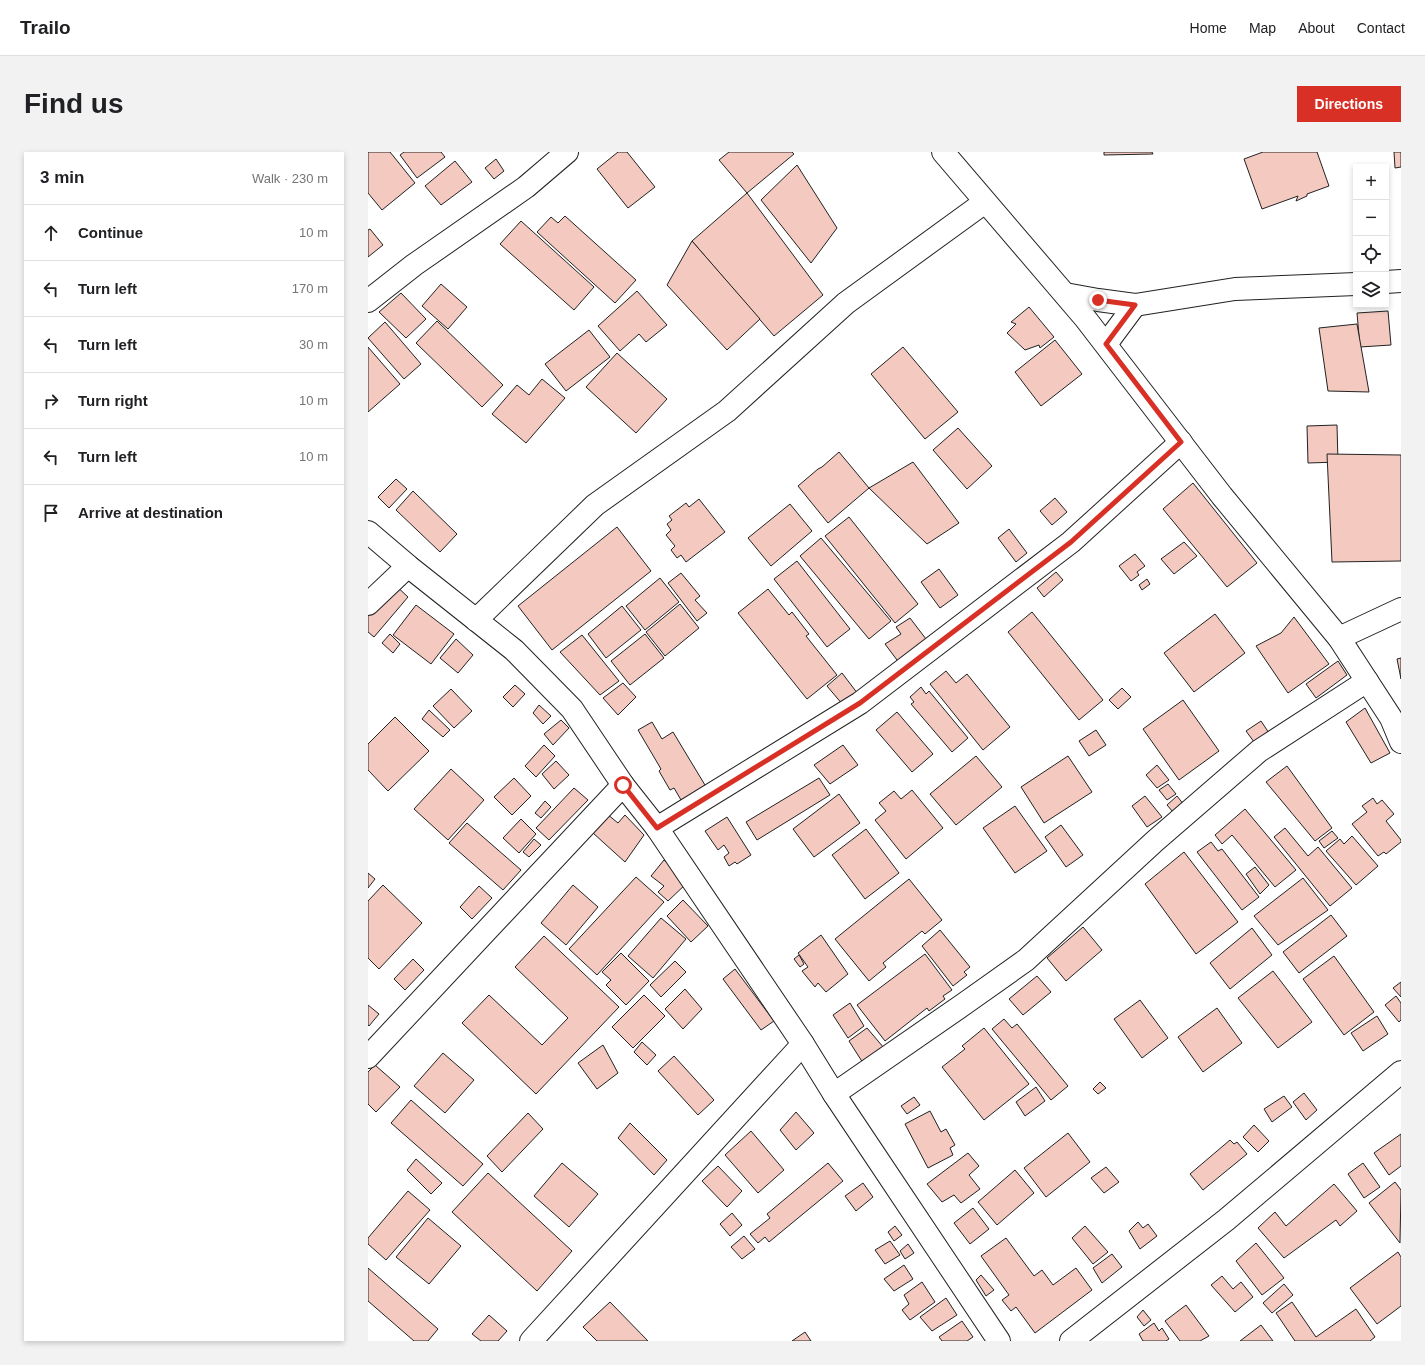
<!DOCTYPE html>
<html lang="en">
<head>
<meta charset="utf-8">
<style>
  :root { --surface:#fff; --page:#f2f2f2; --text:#202124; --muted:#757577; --line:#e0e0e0; --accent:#d93025 }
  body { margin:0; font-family:Helvetica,sans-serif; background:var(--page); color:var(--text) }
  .controls { position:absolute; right:12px; top:12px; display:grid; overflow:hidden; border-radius:0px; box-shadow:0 2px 6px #0003 }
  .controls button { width:36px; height:36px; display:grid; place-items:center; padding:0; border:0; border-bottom:1px solid var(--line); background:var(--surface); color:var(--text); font:20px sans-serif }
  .stop { position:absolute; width:12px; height:12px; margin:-9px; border:3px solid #d93025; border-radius:50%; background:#fff }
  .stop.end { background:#d93025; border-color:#fff; box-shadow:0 1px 4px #0008 }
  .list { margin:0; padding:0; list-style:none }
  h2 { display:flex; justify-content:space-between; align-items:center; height:52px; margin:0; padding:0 16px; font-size:17px }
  h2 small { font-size:13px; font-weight:400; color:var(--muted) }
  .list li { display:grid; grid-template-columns:26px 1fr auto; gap:12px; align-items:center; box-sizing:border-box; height:56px; padding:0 16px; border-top:1px solid var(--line) }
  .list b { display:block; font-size:15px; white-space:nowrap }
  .list em { font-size:13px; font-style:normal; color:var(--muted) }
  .icon { flex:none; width:22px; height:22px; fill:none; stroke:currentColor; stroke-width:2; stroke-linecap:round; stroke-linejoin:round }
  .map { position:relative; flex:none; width:1033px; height:1189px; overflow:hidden; border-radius:0px }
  header { display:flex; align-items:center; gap:24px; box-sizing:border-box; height:56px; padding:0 20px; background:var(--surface); border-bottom:1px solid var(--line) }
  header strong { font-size:19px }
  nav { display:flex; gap:22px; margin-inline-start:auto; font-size:14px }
  .intro { display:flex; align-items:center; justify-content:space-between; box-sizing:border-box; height:96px; padding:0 24px }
  h1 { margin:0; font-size:28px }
  .button { padding:10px 18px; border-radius:0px; background:var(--accent); color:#fff; font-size:14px; font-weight:700 }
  main { display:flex; gap:24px; padding:0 24px }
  aside { flex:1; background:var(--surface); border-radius:0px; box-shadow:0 2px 6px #0003 }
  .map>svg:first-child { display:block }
</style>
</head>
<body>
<header>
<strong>Trailo</strong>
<nav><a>Home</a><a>Map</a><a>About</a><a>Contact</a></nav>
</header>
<div class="intro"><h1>Find us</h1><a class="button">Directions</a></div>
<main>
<aside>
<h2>3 min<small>Walk · 230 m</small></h2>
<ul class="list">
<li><svg class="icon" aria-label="ahead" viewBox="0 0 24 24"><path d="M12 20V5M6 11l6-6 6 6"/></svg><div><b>Continue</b></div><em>10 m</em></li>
<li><svg class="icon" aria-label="left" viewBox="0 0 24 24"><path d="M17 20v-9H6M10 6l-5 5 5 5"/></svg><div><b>Turn left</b></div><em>170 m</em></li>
<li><svg class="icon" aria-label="left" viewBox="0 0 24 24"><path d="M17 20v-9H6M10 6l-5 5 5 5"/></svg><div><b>Turn left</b></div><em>30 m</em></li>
<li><svg class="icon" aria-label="right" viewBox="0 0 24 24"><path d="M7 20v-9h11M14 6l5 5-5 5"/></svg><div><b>Turn right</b></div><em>10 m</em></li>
<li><svg class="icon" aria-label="left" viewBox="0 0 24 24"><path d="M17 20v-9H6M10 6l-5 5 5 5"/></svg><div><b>Turn left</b></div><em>10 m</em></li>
<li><svg class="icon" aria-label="arrive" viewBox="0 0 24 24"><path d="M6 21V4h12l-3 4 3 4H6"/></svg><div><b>Arrive at destination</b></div></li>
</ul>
</aside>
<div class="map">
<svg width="1033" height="1189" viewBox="0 0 1033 1189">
  <rect width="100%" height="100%" fill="#fff"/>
  <g fill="#f3c9c0" stroke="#222">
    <path d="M0 0H22L47 31 14 58 0 41Z"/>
    <path d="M36 0H73L77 5 49 26 32 3Z"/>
    <path d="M250 0H259L287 35 260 56 229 17Z"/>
    <path d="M361 0H424L426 2 379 41 351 8Z"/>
    <path d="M736 0H784L785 2 736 3Z"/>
    <path d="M895 0H949L961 34 939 42V44L928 49 930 44 894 57 876 7Z"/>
    <path d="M1026 0H1033V15L1027 16Z"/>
    <path d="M128 7 136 19 126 27 117 16Z"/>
    <path d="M87 9 104 30 73 53 57 34Z"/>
    <path d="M429 13 469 76 443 111 393 48Z"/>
    <path d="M379 41 455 143 406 184 324 89Z"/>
    <path d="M197 64 268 128 247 151 169 80 183 65 190 71Z"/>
    <path d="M153 69 226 135 206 158 132 92Z"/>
    <path d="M2 77 15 93 0 105V78Z"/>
    <path d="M324 89 392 167 359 198 299 133Z"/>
    <path d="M73 132 99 155 80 177 54 154Z"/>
    <path d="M269 139 299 173 278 190 271 182 252 199 230 174Z"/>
    <path d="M33 141 58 167 38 186 11 160Z"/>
    <path d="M661 155 686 185 672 196 671 193 657 198 639 181 648 172 643 170Z"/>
    <path d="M1020 159 1023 193 992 195 989 161Z"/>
    <path d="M69 169 135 233 114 255 48 191Z"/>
    <path d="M17 170 53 212 36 227 0 186Z"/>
    <path d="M989 172 1001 240 960 239 951 176Z"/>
    <path d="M221 178 242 205 198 239 177 212Z"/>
    <path d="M687 188 714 222 673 254 647 220Z"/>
    <path d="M0 195 32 232 0 260Z"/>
    <path d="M535 195 590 260 557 287 503 222Z"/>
    <path d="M249 201 299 247 268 281 218 235Z"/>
    <path d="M174 227 197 246 158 291 124 262 149 233 161 243Z"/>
    <path d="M969 273 970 310 940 311 939 274Z"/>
    <path d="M590 276 624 314 599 337 565 298Z"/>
    <path d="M471 300 501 336 460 371 430 334 450 317 454 315Z"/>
    <path d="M959 302 1033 303V409L964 410Z"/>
    <path d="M545 310 591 371 559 392 501 336Z"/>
    <path d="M28 327 39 337 21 356 10 345Z"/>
    <path d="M825 331 889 411 859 435 795 357Z"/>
    <path d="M45 339 89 382 72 400 28 358Z"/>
    <path d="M687 346 699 360 684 373 672 359Z"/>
    <path d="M331 347 357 380 318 410 313 403 309 406 303 398 307 394 298 383 303 378 299 372 304 368 301 364 318 351 321 355Z"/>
    <path d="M422 352 444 379 403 414 380 386Z"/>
    <path d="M481 365 550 452 527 471 457 384Z"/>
    <path d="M249 375 283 419 184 498 150 454Z"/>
    <path d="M641 377 659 401 648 410 630 386Z"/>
    <path d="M453 386 523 469 501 487 432 404Z"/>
    <path d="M816 390 829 404 806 422 793 407Z"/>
    <path d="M767 402 777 414 769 420 771 423 763 429 751 414Z"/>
    <path d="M429 409 482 477 459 495 406 427Z"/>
    <path d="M571 417 590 443 572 456 553 430Z"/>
    <path d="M688 420 695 428 676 445 669 436Z"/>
    <path d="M313 421 332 444 327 448 339 461 329 469 300 431Z"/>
    <path d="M292 426 311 450 277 478 258 454Z"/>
    <path d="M779 427 782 432 774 438 771 433Z"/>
    <path d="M26 432 40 445 6 485 0 480V462Z"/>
    <path d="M400 437 421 463 424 460 441 482 438 484 469 523 439 547 370 461Z"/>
    <path d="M312 452 331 476 297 504 278 480Z"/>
    <path d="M48 453 86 482 63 512 25 483Z"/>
    <path d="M254 454 273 478 238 506 220 482Z"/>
    <path d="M664 460 735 548 711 568 640 480Z"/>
    <path d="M847 462 877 501 826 540 796 501Z"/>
    <path d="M926 465 961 512 920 541 888 494 913 481Z"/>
    <path d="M542 466 558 487 547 495 549 498 532 512 517 492 533 482 528 475Z"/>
    <path d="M22 482 32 492 25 501 14 491Z"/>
    <path d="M277 482 296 506 262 533 243 509Z"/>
    <path d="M214 483 251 529 232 543 192 500Z"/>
    <path d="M88 487 105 503 90 521 72 506Z"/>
    <path d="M1033 506V527L1029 507Z"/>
    <path d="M970 509 979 523 948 546 938 532Z"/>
    <path d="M578 519 588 531 599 522 642 575 615 598 562 532Z"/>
    <path d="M474 521 490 542 475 553 459 534Z"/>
    <path d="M255 531 268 545 250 563 235 546Z"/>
    <path d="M147 533 157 542 145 555 135 545Z"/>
    <path d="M553 535 558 542 561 539 600 586 584 600 543 552 546 550 542 545Z"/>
    <path d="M754 536 763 545 750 557 741 548Z"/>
    <path d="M83 537 104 559 86 576 65 554Z"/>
    <path d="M815 548 851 599 811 628 775 577Z"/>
    <path d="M171 553 183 564 175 572 165 561Z"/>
    <path d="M997 556 1022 601 1003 611 978 570Z"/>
    <path d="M61 558 82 578 75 585 54 567Z"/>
    <path d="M529 560 565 602 544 620 508 578Z"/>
    <path d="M27 565 61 599 20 639 0 618V592Z"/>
    <path d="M193 568 201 576 185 593 176 582Z"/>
    <path d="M893 569 903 584 889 594 878 579Z"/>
    <path d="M284 570 294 587 305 580 340 638 316 653 306 636 302 638 291 619 293 617 270 578Z"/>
    <path d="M728 578 738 593 721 604 711 589Z"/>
    <path d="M176 593 187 604 168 625 157 614Z"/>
    <path d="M475 593 490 613 462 632 446 613Z"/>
    <path d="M608 604 634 635 588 673 562 642Z"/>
    <path d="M700 604 724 640 676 671 653 635Z"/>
    <path d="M188 609 201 623 186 637 174 622Z"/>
    <path d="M789 613 801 628 789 636 778 623Z"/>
    <path d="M919 614 964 676 947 689 898 630Z"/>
    <path d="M83 617 116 648 80 688 46 657Z"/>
    <path d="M146 626 163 644 144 663 126 645Z"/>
    <path d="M451 626 462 643 389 688 378 670Z"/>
    <path d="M800 632 808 642 799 648 791 638Z"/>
    <path d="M206 636 220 648 181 688 168 676Z"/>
    <path d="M544 638 575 676 538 707 507 668 518 659 511 651 526 639 533 647Z"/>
    <path d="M471 642 492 671 446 705 425 677Z"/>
    <path d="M777 644 794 665 779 675 764 654Z"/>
    <path d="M809 644 820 658 810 666 799 653Z"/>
    <path d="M1005 646 1009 652 1014 648 1026 662 1018 669 1033 688V690L1018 702 1016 700 1010 704 984 672 999 660 994 654Z"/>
    <path d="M177 649 183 655 173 666 167 661Z"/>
    <path d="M647 654 679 699 647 721 615 676Z"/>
    <path d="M877 657 928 718 907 735 864 683 854 692 847 683Z"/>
    <path d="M239 662 250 671 257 663 276 683 257 710 225 681Z"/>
    <path d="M359 665 383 703 369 712 367 710 361 714 356 705 361 701 356 693 350 698 337 679Z"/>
    <path d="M153 667 168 682 151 701 135 686Z"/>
    <path d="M99 671 153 718 135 738 81 691Z"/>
    <path d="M693 673 715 703 698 715 677 685Z"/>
    <path d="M917 676 940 704 950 695 984 736 962 754 906 685Z"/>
    <path d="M498 677 531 721 497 747 464 703Z"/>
    <path d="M964 679 970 686 956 696 951 689Z"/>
    <path d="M984 684 1010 714 988 733 958 699 972 687 976 692Z"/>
    <path d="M166 687 173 693 161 705 155 700Z"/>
    <path d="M843 690 850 699 854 697 891 745 874 758 829 700Z"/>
    <path d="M816 700 870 770 828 802 777 732Z"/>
    <path d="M296 708 319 731 300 749 290 740 296 734 283 724Z"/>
    <path d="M887 715 901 733 892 742 878 722Z"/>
    <path d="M0 721 7 727 0 736Z"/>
    <path d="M268 725 296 750 229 823 201 797Z"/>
    <path d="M935 726 960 758 910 793 886 764Z"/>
    <path d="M541 727 574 768 557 782 554 779 515 811 518 815 501 829 467 787Z"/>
    <path d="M15 733 54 771 11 817 0 806V749Z"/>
    <path d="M205 733 230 755 198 793 173 771Z"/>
    <path d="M111 734 124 746 104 767 92 755Z"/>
    <path d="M315 748 340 774 323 790 299 764Z"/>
    <path d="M963 763 979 784 931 821 915 800Z"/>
    <path d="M293 766 318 787 285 826 260 804Z"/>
    <path d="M715 775 734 798 698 829 679 806Z"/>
    <path d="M884 776 904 803 862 837 842 811Z"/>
    <path d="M572 778 602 815 596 820 599 823 585 834 554 794Z"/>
    <path d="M453 783 480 822 458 840 450 831 447 835 434 819 440 815 430 801Z"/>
    <path d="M176 784 251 855 168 942 94 871 121 843 174 893 200 866 147 815Z"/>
    <path d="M253 801 281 829 258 853 238 833 243 828 234 820Z"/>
    <path d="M557 802 584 838 575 844 577 847 561 859 559 856 517 889 489 853Z"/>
    <path d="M431 803 436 812 432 815 426 807Z"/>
    <path d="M966 804 1006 860 976 883 935 827Z"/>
    <path d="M45 807 56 818 37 838 26 827Z"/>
    <path d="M307 809 318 820 293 845 282 833Z"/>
    <path d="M367 817 406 869 393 878 355 827Z"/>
    <path d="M905 819 944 870 910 896 870 846Z"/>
    <path d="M669 824 683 840 655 863 641 847Z"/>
    <path d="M1033 830V845L1025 836Z"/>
    <path d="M317 837 334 857 315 877 297 857Z"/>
    <path d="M276 843 297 864 265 896 244 875Z"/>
    <path d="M1028 844 1033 851V868L1031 870 1017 853Z"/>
    <path d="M772 848 800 886 774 906 746 867Z"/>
    <path d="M482 851 496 874 480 886 465 863Z"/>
    <path d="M0 853 11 862 1 874 0 873Z"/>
    <path d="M849 856 874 891 835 920 810 885Z"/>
    <path d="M1009 864 1020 882 995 899 983 881Z"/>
    <path d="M636 867 644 876 649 872 700 934 683 948 624 877Z"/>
    <path d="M499 876 516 896 495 911 481 889Z"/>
    <path d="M616 876 661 932 616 968 574 915 597 897 594 894Z"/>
    <path d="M274 890 288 903 279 913 266 900Z"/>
    <path d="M235 893 250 921 229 937 210 911Z"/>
    <path d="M75 901 106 928 77 961 46 934Z"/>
    <path d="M306 904 346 948 330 963 290 919Z"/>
    <path d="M7 913 32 935 8 960 0 952V920Z"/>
    <path d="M732 930 738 936 730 942 725 937Z"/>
    <path d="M668 935 677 949 657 964 648 950Z"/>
    <path d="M936 941 949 958 938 968 925 950Z"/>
    <path d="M916 944 924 955 904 970 896 957Z"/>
    <path d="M546 945 552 953 539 962 533 954Z"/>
    <path d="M43 948 115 1012 95 1034 23 971Z"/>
    <path d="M562 959 573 980 578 977 587 993 582 996 585 1003 560 1016 537 972Z"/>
    <path d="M428 960 446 981 428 998 412 978Z"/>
    <path d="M160 961 175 977 134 1020 119 1004Z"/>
    <path d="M262 971 299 1008 286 1023 250 986Z"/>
    <path d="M886 973 901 989 890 1000 875 985Z"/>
    <path d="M383 979 416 1018 390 1041 357 1003Z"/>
    <path d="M700 981 722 1010 678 1045 656 1016Z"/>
    <path d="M1033 982V1014L1021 1023 1006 1001Z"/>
    <path d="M862 988 866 992 869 990 879 1002 835 1038 822 1022Z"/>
    <path d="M600 1001 611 1014 601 1023 612 1037 593 1051 586 1043 574 1050 559 1032Z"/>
    <path d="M48 1007 74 1031 63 1042 39 1018Z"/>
    <path d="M194 1011 230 1042 201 1075 166 1044Z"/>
    <path d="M460 1011 475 1029 401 1090 397 1085 390 1091 382 1082 402 1066 399 1062Z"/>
    <path d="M995 1011 1012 1035 996 1046 980 1022Z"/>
    <path d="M350 1014 374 1039 359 1055 334 1029Z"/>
    <path d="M738 1015 751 1030 736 1041 723 1026Z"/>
    <path d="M647 1018 666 1041 629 1073 610 1050Z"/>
    <path d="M120 1021 204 1099 169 1139 84 1060Z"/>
    <path d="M1027 1030 1033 1038 1032 1091 1001 1051Z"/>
    <path d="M495 1031 505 1045 488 1059 477 1044Z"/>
    <path d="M966 1032 989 1059 972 1074 968 1068 916 1106 890 1076 907 1060 918 1074Z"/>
    <path d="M40 1039 62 1058 18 1108 0 1092V1086Z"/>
    <path d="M605 1056 621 1077 602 1092 586 1071Z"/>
    <path d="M364 1061 374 1073 362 1084 352 1072Z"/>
    <path d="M60 1066 93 1094 61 1132 28 1105Z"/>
    <path d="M770 1070 775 1076 780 1072 789 1084 772 1097 761 1079Z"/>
    <path d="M527 1074 534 1083 526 1089 520 1080Z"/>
    <path d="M717 1074 740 1100 725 1112 704 1086Z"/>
    <path d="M376 1084 387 1097 374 1107 363 1095Z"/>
    <path d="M638 1086 666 1124 674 1118 685 1133 708 1116 724 1138 667 1181 648 1155 643 1159 634 1148 641 1143 613 1104Z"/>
    <path d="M522 1089 532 1103 517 1112 507 1098Z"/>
    <path d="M888 1091 916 1126 894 1143 868 1109Z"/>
    <path d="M540 1092 546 1101 537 1107 532 1099Z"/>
    <path d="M1030 1100 1033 1105V1154L1009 1172 982 1136Z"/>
    <path d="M744 1102 754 1115 734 1131 725 1116Z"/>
    <path d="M536 1113 545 1127 526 1139 516 1127Z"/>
    <path d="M0 1116 70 1177 60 1189H46L0 1149Z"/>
    <path d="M613 1123 626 1138 618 1144 608 1128Z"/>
    <path d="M854 1124 865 1137 873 1130 885 1145 867 1160 843 1133Z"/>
    <path d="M554 1130 567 1150 542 1168 534 1158 541 1152 536 1143Z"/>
    <path d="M916 1132 925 1143 904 1161 895 1151Z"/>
    <path d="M578 1146 589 1163 564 1179 552 1165Z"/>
    <path d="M242 1150 280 1189H229L215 1175Z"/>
    <path d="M924 1150 948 1185 988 1157 1007 1185 1002 1189H927L908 1161Z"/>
    <path d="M818 1153 841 1184 832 1189H812L797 1169Z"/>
    <path d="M775 1158 783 1168 776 1174 769 1165Z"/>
    <path d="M121 1163 139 1179 130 1189H113L104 1182Z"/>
    <path d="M594 1169 605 1185 599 1189H574L571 1185Z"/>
    <path d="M786 1171 791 1179 794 1176 801 1187 798 1189H775L771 1182Z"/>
    <path d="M893 1173 905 1189H872Z"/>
    <path d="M437 1180 443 1189H424Z"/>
  </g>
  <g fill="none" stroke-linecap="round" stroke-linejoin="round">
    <g stroke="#222" stroke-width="24">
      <g id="street">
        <path d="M575 0 717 166 854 344 971 486 1023 566 1033 590"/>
        <path d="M1018 130 1033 129"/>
        <path d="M697 142 730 148 767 153 867 137 988 132"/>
        <path d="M0 149 46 113 158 35 199 0"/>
        <path d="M738 192 767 153"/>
        <path d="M0 380 40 414 146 498 204 557 255 633 289 676 435 892 466 942 631 1189"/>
        <path d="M0 452 40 414"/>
        <path d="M108 468 227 353 359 259 478 151 617 50"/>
        <path d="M971 486 1033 457"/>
        <path d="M289 676 492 551 703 390 813 290"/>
        <path d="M0 905 255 633"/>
        <path d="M466 942 596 852 658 808 787 689 891 599 999 529"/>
        <path d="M163 1189 435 892"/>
      </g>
    </g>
    <g stroke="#222" stroke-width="24">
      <path id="secondary" d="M703 1189 858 1068 1033 920"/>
    </g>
    <use href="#street" stroke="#fff" stroke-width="22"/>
    <use href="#secondary" stroke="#fff" stroke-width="22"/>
  </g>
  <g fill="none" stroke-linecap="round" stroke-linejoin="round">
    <path stroke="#d93025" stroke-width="5" d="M255 633 289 676 492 551 703 390 813 290 738 192 767 153 730 148"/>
  </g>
</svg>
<div class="controls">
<button>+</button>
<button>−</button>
<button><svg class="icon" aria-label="locate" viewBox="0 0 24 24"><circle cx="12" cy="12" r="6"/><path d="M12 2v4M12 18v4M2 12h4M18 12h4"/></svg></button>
<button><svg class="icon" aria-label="layers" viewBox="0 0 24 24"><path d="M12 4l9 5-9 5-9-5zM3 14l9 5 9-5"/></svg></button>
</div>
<div class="stop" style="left:255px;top:633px"></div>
<div class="stop end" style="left:730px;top:148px"></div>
</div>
</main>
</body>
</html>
